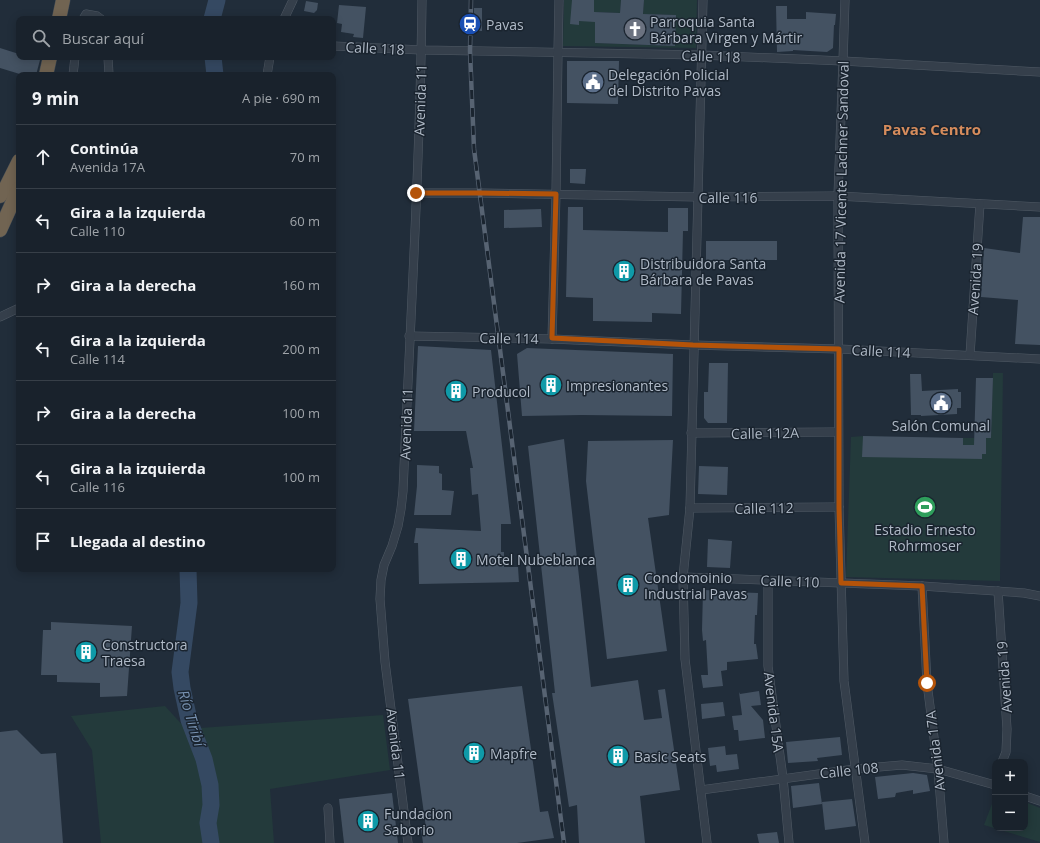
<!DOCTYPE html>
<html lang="es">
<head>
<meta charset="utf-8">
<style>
  :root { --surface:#19222c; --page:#262f38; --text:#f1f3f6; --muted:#9fa4a9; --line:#373f48 }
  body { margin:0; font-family:"Open Sans",sans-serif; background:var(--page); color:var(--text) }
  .controls { position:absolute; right:12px; bottom:12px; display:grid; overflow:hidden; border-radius:8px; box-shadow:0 2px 10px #0003 }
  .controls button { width:36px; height:36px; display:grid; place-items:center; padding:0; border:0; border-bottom:1px solid var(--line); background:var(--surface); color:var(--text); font:20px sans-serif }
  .stop { position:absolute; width:12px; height:12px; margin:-9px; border:3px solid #b45309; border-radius:50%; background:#fff }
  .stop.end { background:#b45309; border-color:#fff; box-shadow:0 1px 4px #0008 }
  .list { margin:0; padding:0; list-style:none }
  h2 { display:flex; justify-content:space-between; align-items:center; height:52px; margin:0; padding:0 16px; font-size:17px }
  h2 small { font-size:13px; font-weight:400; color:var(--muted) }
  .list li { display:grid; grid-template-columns:26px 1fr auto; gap:12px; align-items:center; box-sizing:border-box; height:64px; padding:0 16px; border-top:1px solid var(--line) }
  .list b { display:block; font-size:15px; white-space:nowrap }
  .list p { margin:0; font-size:13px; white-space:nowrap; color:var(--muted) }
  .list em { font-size:13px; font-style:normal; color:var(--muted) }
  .icon { flex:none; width:22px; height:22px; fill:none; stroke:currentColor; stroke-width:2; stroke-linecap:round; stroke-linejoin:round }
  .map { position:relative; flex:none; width:1040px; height:843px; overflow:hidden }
  .search { position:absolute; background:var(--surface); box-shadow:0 2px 10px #0003; left:16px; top:16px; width:320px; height:44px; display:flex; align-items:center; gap:10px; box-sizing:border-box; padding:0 14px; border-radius:8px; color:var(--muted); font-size:15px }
  .panel { position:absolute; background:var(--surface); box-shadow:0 2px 10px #0003; left:16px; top:72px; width:320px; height:500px; border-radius:8px }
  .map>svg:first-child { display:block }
</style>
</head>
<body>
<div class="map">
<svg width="1040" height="843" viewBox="0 0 1040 843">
  <rect width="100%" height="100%" fill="#212d3a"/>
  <g fill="#233a3b">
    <path d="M564 0H621L620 13 596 12 595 43 674 46 675 15 643 14 644 0H637H697L696 48 563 46Z"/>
    <path d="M993 373H1003L1000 581 846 577 851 437 863 436 911 438H991Z"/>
    <path d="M165 706 186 729 383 715 390 770 270 789 274 843H101L92 750 71 716Z"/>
    <path d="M995 796V828H1025V802L1040 808V842L984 825Z"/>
  </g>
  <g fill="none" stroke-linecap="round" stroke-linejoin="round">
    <g stroke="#354962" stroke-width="17">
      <path d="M212 19 217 0"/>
      <path d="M213 57 215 75"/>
      <path d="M188 569 189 603 180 672 182 688 189 720 204 759 210 785 211 805 208 823 211 843"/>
    </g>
  </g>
  <g fill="#445262">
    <path d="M572 0H594V12L620 13 621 0H644L643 14 676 15 675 46 595 43V22L579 21V25L570 24Z"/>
    <path d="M306 1 318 3 317 10 314 13 304 11Z"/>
    <path d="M339 5 366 7 363 38 353 37 354 34 341 32 342 24 337 23Z"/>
    <path d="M776 6H787V19H806V12L836 14 835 25H834L833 48 827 52 793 50V51L777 52Z"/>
    <rect x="474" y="8" width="8" height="23"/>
    <path d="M0 48 19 54V57H31L40 60 36 75H23L0 68Z"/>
    <path d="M567 61H619L618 104 567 103Z"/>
    <path d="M570 169H586L585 184 570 183Z"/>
    <path d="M568 207H583V230L668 232V208H688V231H683L681 314 652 313V322L593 321V298L566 297Z"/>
    <path d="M541 209 542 227 504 228V210Z"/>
    <path d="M1023 217H1040V345L1015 344 1018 300 981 297 984 248 1020 253Z"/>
    <rect x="706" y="241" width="71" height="19"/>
    <path d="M418 346 491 350 511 524H501V552H504V567H518L519 582 419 584 418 543H414L416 528 481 531 478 494 472 495 470 468H473L466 431H414Z"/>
    <path d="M527 348 673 354 672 416 582 415 522 416 517 354Z"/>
    <path d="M709 363H728L727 423H708L704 418V392H708Z"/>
    <path d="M910 374H921L922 391 958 389V392H961V408H957V414L921 416V415H911Z"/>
    <path d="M976 378H993L991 438H986V454H982V459L862 457 863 436 963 438V445H974Z"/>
    <path d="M564 439 591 687 638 680 644 720 662 718 658 690 665 689 680 790 640 796 645 843H579L577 805 569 807 552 693H555L528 446Z"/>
    <path d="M673 440 669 515 648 518 667 651 607 659 586 481 588 441Z"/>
    <path d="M417 465 439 466V473L442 474V490L454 491 451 515H414L417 486Z"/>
    <path d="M699 466 728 467 727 495 698 494Z"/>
    <path d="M708 539 732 541 730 568 707 567Z"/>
    <path d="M703 590 732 591V592L758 593 757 615H755L754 644H756L758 659 727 662V670L721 671 723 686 703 688 701 675H708L706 640 703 641 702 630Z"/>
    <path d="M51 622 132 626 127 696 100 697V683L57 682V675H41L43 630H51Z"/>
    <path d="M522 686 540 812 548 811 554 838 517 843H423L421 829 426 828 408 699Z"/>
    <path d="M759 691 761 705 751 706 763 720 765 738 739 741 738 730H734L732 716 742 715 739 692 740 694Z"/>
    <path d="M723 702 725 716 702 719 701 704Z"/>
    <path d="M17 730 41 754 56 753 63 843H0V732Z"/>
    <path d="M840 737 842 755 817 758 818 761 788 763 786 742Z"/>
    <path d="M725 746 726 755 737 754 739 769 717 772 716 765 710 766 708 748Z"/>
    <path d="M913 773 927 775 930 791 913 794V790L896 793 895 797 878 799 875 777Z"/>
    <path d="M819 783 822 804 793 808 791 786Z"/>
    <path d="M392 793 398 843H344L339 799Z"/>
    <path d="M852 799 856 826 825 830 822 802Z"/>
    <path d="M777 832 779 843H759L757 834Z"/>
  </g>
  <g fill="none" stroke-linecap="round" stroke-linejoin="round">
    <g stroke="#505a65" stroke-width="9">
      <g id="street">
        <path d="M703 0 690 508 683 577 685 659 707 843"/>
        <path d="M845 0 843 61 838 196 839 507 844 681 865 843"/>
        <path d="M83 19 86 14 97 16 101 19"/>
        <path d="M284 19 293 0"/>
        <path d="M333 46 422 50 701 55 843 61 1040 72"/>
        <path d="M108 57 109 75"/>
        <path d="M73 75 75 57"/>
        <path d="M267 75 270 57"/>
        <path d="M416 193H480L698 197 838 196 1040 207"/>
        <path d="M0 317 19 308"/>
        <path d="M409 336 552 339 693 345 839 349 1040 359"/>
        <path d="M552 339 556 194 558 52 559 0"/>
        <path d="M970 355 980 204"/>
        <path d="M691 433 838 432"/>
        <path d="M690 508 839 507"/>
        <path d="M683 577 922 586 1024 593 1040 596"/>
        <path d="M768 580V666L783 778 789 843"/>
        <path d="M922 586 927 683 938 769 944 843"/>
        <path d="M998 591 1007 729 1006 752 1002 762"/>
        <path d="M701 790 855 769 902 765 938 769 995 785"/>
        <path d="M1025 796 1040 801"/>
        <path d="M328 808 330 843"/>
        <path d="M408 843 385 662 380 599 381 580 384 565 392 546 398 526 401 509 403 491C410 327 420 164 422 0"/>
      </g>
    </g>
    <g stroke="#404a55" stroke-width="15">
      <g id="highway">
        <path d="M59 19 63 0"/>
        <path d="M46 75 50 57"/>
        <path d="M0 196 6 187 19 161"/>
        <path d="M0 230 19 188"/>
      </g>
    </g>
    <use href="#street" stroke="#353f4b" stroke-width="8"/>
    <use href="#highway" stroke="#716452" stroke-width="14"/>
    <g stroke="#576372" stroke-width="4.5">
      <path id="rail" d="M471 0 470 51 474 149 564 843"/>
    </g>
    <use href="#rail" stroke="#1a242f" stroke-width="3" stroke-dasharray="9" stroke-linecap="butt"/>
  </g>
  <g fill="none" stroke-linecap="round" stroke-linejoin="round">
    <path stroke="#b45309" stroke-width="5" d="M416 193H480L556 194 552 338 693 345 839 349V507L841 583 922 586 927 683"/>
  </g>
  <defs>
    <g id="station-disc" transform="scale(1.15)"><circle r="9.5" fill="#1a4fb4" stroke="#1a242f"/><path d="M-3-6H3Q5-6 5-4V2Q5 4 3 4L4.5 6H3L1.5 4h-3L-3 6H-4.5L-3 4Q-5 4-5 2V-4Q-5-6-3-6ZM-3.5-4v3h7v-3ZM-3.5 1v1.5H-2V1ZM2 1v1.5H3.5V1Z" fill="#fff"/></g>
    <g id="church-disc" transform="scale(1.15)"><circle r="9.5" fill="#6b7280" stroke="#1a242f"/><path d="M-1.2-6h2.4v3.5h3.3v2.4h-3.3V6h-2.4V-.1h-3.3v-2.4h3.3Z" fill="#fff"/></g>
    <g id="civic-disc" transform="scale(1.15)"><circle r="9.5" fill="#5c6f8a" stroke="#1a242f"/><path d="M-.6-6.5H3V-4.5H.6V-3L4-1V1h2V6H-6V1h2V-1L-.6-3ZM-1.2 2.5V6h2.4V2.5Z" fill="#fff"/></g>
    <g id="building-disc" transform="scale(1.15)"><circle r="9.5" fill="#0f9aa8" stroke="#1a242f"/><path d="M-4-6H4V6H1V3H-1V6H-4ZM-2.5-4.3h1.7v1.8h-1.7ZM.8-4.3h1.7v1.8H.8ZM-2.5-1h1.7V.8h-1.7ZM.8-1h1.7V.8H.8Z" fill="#fff"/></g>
    <g id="stadium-disc" transform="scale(1.15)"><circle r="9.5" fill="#2e9e5b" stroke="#1a242f"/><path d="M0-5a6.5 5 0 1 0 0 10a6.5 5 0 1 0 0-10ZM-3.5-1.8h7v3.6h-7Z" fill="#fff"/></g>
  </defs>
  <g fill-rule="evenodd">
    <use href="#station-disc" x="470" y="24"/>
    <use href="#church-disc" x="635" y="29"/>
    <use href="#civic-disc" x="593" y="82"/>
    <use href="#building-disc" x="624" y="271"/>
    <use href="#building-disc" x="551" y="385"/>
    <use href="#building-disc" x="456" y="391"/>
    <use href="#civic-disc" x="941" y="403"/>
    <use href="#stadium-disc" x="925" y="507"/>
    <use href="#building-disc" x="461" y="559"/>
    <use href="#building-disc" x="628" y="585"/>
    <use href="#building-disc" x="86" y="652"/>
    <use href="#building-disc" x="474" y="753"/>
    <use href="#building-disc" x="618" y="756"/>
    <use href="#building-disc" x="368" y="821"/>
  </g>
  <g text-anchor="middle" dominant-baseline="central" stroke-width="3" stroke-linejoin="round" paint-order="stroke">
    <g font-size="14" fill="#b0bac7" stroke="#1a242f" text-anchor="start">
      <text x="650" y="21">Parroquia Santa<tspan x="650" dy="16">Bárbara Virgen y Mártir</tspan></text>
      <text x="486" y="24">Pavas</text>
      <text x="608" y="74">Delegación Policial<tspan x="608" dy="16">del Distrito Pavas</tspan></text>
      <text x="640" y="263">Distribuidora Santa<tspan x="640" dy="16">Bárbara de Pavas</tspan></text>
      <text x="566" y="385">Impresionantes</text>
      <text x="472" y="391">Producol</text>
      <text x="941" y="425" text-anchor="middle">Salón Comunal</text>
      <text x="925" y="529" text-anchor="middle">Estadio Ernesto<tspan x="925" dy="16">Rohrmoser</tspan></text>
      <text x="476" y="559">Motel Nubeblanca</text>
      <text x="644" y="577">Condomoinio<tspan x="644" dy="16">Industrial Pavas</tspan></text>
      <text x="102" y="644">Constructora<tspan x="102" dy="16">Traesa</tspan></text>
      <text x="490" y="753">Mapfre</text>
      <text x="634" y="756">Basic Seats</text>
      <text x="384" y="813">Fundacion<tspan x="384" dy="16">Saborio</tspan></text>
    </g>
    <g font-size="14" fill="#b0bac7" stroke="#1a242f">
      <text transform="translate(375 48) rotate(3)">Calle 118</text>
      <text transform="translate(711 56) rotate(2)">Calle 118</text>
      <text transform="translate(420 100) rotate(-88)">Avenida 11</text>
      <text transform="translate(841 182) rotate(-89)">Avenida 17 Vicente Lachner Sandoval</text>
      <text x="728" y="197">Calle 116</text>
      <text transform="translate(975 279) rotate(-86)">Avenida 19</text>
      <text transform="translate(509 338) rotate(1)">Calle 114</text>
      <text transform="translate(881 351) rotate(3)">Calle 114</text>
      <text transform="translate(406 424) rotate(-88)">Avenida 11</text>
      <text transform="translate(765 433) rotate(-1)">Calle 112A</text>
      <text transform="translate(764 508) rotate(-1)">Calle 112</text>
      <text transform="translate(790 581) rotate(2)">Calle 110</text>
      <text transform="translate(1004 677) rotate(-94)">Avenida 19</text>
      <text transform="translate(774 712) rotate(83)">Avenida 15A</text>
      <text transform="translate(396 744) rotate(83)">Avenida 11</text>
      <text transform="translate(935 751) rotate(-97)">Avenida 17A</text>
      <text transform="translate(849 770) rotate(-6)">Calle 108</text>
    </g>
    <g font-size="15" font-weight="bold" fill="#d68c5c" stroke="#1a242f">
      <text x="932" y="129">Pavas Centro</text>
    </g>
    <g font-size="15" font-style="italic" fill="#7791b0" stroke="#1a242f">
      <text transform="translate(192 718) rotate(73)">Río Tiribí</text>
    </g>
  </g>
</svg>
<div class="controls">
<button>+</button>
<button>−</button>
</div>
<div class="stop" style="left:927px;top:683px"></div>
<div class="stop end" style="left:416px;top:193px"></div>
<div class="search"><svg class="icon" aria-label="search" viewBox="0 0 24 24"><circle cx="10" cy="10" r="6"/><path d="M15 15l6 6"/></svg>Buscar aquí</div>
<section class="panel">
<h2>9 min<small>A pie · 690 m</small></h2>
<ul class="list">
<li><svg class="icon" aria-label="ahead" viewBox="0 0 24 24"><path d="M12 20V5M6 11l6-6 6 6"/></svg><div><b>Continúa</b><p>Avenida 17A</p></div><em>70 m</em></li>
<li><svg class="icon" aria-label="left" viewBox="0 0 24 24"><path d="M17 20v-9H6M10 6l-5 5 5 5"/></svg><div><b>Gira a la izquierda</b><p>Calle 110</p></div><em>60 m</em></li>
<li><svg class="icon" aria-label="right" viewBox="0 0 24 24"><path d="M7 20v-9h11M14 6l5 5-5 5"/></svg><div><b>Gira a la derecha</b></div><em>160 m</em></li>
<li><svg class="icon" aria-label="left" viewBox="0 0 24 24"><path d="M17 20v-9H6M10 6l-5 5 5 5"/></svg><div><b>Gira a la izquierda</b><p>Calle 114</p></div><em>200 m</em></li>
<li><svg class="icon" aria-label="right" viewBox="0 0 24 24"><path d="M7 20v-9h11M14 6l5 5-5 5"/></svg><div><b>Gira a la derecha</b></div><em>100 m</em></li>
<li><svg class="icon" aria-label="left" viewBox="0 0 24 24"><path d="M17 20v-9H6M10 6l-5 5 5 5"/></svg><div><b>Gira a la izquierda</b><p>Calle 116</p></div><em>100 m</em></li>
<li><svg class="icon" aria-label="arrive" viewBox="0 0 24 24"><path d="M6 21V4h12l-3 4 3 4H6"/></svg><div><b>Llegada al destino</b></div></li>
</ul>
</section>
</div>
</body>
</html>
